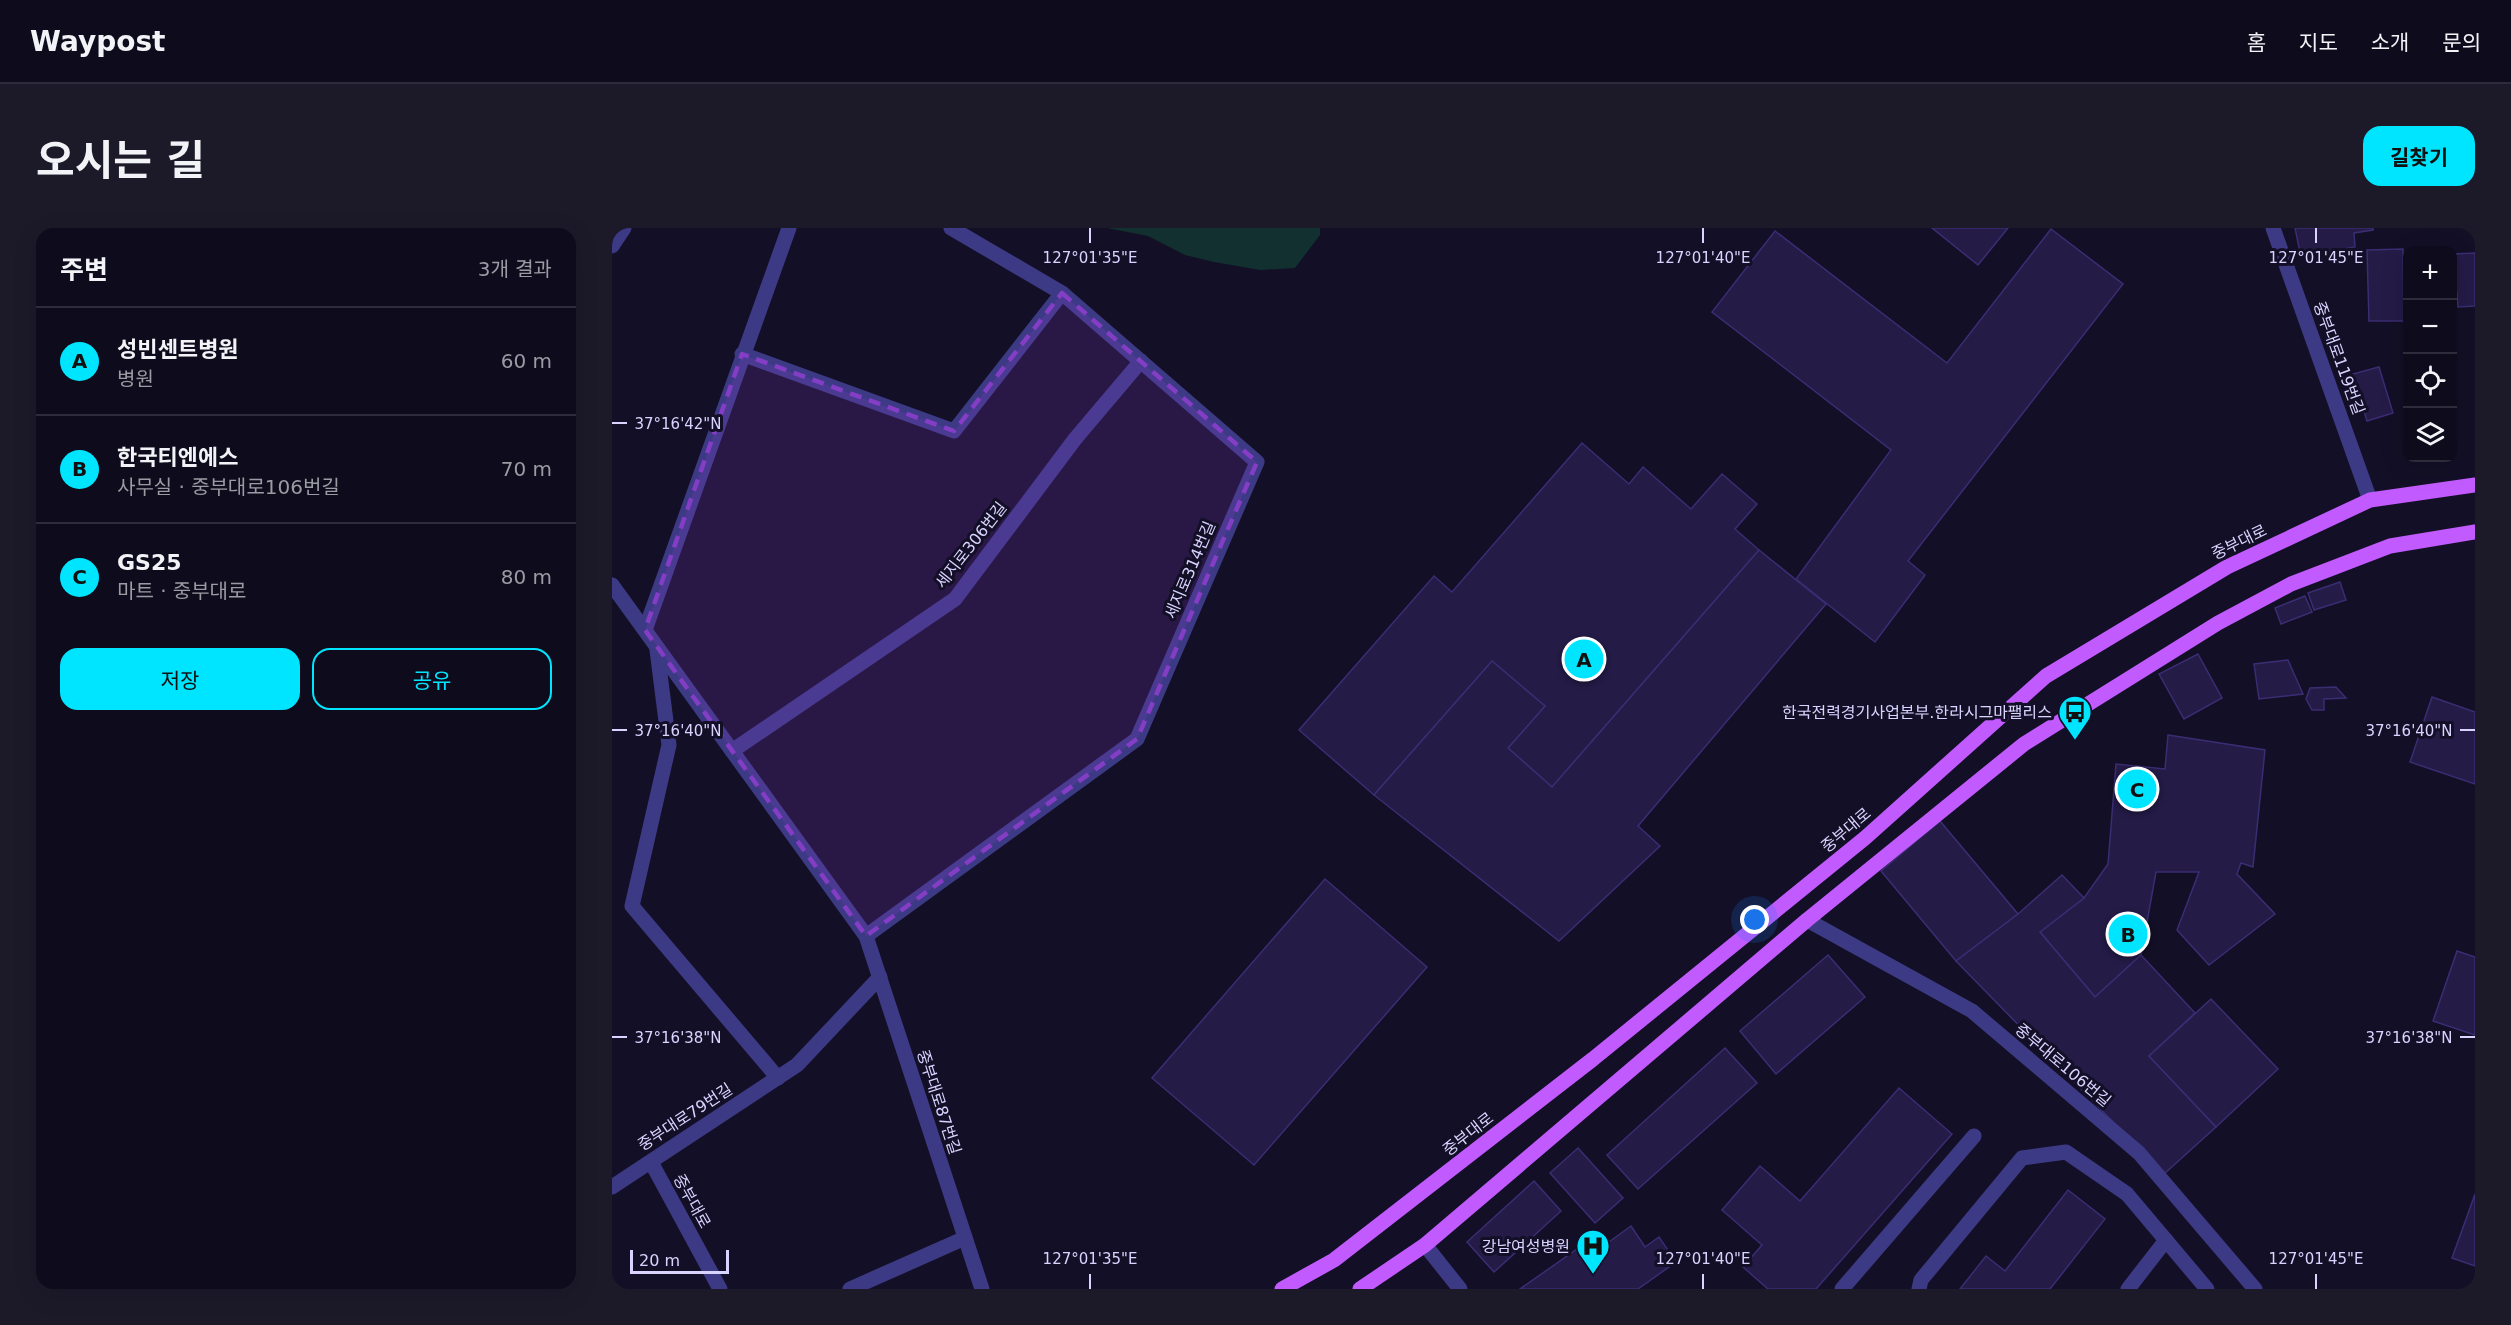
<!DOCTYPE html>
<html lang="ko">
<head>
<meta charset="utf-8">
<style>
  :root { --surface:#0e0b1c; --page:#1c1929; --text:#f1f3f6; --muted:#9b9ba3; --line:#2e2b3b; --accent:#00e5ff }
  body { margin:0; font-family:"DejaVu Sans","Noto Sans KR",sans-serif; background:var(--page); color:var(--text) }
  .controls { position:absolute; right:18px; top:18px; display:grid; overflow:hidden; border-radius:12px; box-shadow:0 6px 24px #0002 }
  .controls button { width:54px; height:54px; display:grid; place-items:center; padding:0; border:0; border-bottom:2px solid var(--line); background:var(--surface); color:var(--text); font:30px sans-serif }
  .scale { position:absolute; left:18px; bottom:15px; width:99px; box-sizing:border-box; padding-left:6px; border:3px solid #d9d4ff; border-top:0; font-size:16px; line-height:21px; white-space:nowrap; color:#d9d4ff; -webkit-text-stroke:4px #130f26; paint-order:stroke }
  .you { position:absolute; left:1143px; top:692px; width:21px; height:21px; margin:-15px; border:4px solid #fff; border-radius:50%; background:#1a73e8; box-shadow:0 0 0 9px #1a73e833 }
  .badge { display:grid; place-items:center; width:39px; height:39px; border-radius:50%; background:var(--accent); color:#111; font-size:20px; font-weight:700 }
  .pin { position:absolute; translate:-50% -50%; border:3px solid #fff; box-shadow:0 2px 6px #0006 }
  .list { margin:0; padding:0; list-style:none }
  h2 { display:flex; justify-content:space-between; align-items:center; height:78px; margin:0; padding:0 24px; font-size:26px }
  h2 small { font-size:20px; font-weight:400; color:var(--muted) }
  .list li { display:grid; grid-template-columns:39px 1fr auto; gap:18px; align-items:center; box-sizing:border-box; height:108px; padding:0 24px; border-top:2px solid var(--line) }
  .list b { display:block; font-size:22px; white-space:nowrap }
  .list p { margin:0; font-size:20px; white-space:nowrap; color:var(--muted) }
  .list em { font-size:20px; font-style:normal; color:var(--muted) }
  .actions { display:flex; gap:12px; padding:18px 24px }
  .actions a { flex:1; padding:14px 0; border:2px solid var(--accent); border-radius:18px; text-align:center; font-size:21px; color:var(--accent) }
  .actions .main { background:var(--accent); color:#111 }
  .icon { flex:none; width:33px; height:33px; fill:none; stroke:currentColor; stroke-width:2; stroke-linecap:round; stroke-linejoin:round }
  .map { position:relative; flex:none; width:1863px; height:1061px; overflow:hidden; border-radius:18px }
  header { display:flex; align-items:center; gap:36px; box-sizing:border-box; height:84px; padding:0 30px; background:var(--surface); border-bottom:2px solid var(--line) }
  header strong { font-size:28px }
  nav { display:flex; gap:33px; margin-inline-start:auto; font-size:21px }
  .intro { display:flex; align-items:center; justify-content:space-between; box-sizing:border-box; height:144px; padding:0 36px }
  h1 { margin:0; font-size:42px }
  .button { padding:15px 27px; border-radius:18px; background:var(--accent); color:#111; font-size:21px; font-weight:700 }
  main { display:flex; gap:36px; padding:0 36px }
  aside { flex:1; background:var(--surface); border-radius:18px; box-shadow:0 6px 24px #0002 }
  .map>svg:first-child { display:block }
</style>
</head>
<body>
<header>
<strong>Waypost</strong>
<nav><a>홈</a><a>지도</a><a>소개</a><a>문의</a></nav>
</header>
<div class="intro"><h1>오시는 길</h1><a class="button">길찾기</a></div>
<main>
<aside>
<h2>주변<small>3개 결과</small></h2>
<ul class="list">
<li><span class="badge">A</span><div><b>성빈센트병원</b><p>병원</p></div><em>60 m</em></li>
<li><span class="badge">B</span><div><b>한국티엔에스</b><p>사무실 · 중부대로106번길</p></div><em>70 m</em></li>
<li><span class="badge">C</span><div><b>GS25</b><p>마트 · 중부대로</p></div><em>80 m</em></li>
</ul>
<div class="actions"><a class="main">저장</a><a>공유</a></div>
</aside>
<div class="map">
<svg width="1863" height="1061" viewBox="0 0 1863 1061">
  <rect width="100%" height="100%" fill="#130f26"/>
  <path fill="#12302f" d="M495 0H708V7L683 40 648 42 602 34 573 27 536 8Z"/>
  <g fill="#241b47" stroke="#3b2d73" stroke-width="1.5">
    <path d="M1320 0H1396L1366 37Z"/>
    <path d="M1683 0H1761V2L1742 5 1743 19 1689 29Z"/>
    <path d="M1439 1 1511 56 1296 333 1313 347 1263 414 1184 351 1279 222 1100 84 1163 3 1335 135Z"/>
    <path d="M1791 21 1792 93H1757L1755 22Z"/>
    <path d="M1863 25V78L1846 79 1845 65H1840V26Z"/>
    <path d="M1767 139 1781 185 1755 193 1741 146Z"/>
    <path d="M970 215 1017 256 1031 239 1079 281 1110 246 1145 276 1123 301 1147 322 940 559 896 520 933 478 880 433 762 567 687 502 822 348 840 364Z"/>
    <path d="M1147 322 1214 376 1026 598 1048 618 947 713 762 567 880 433 933 478 896 520 940 559Z"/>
    <path d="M1728 354 1734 372 1702 382 1696 365Z"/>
    <path d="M1693 368 1700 384 1669 396 1663 380Z"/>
    <path d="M1586 426 1610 470 1572 491 1547 446Z"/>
    <path d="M1676 432 1691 466 1647 471 1642 436Z"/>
    <path d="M1724 459 1734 470 1712 471V482H1700L1694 471 1698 460Z"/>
    <path d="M1820 469 1863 484V556L1798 534Z"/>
    <path d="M1556 507 1653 522 1641 639 1629 635 1625 646 1663 686 1597 737 1565 702 1587 644H1544L1529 727 1483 769 1428 704 1472 670 1496 636 1504 536 1553 541Z"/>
    <path d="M1328 593 1406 686 1344 733 1269 643Z"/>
    <path d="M1450 647 1472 670 1428 704 1483 769 1529 727 1583 785 1537 828 1604 899 1552 946 1344 733 1406 686Z"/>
    <path d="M713 651 815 739 642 937 540 850Z"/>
    <path d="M1845 723 1863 729V807L1821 793Z"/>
    <path d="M1216 727 1253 769 1164 846 1128 803Z"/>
    <path d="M1599 771 1666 841 1604 899 1537 828Z"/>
    <path d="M1113 820 1145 855 1026 961 995 927Z"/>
    <path d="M1287 860 1340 906 1204 1061H1156L1131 1039 1150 1017 1110 982 1148 938 1188 973Z"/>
    <path d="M966 920 1011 970 983 995 938 945Z"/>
    <path d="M922 953 949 983 882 1044 855 1014Z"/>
    <path d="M1456 962 1493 991 1438 1061H1348L1374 1028 1393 1043Z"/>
    <path d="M1863 966V1038L1840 1030Z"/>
    <path d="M1019 998 1033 1019 1047 1009 1064 1034 1026 1061H908L975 1014 983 1024Z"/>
  </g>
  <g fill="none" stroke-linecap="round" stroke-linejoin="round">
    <g stroke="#3d3a85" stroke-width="15">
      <path d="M1230 1061 1362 908"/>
      <path d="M1307 1061 1309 1052 1410 930 1454 924 1515 966 1595 1061"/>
      <path d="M1516 1061 1554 1012"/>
    </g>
    <g stroke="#3d3a85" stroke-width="15">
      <path d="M1661 0 1758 272"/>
      <path d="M0 18 12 0"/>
      <path d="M130 126 342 203 450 65"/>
      <path d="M0 357 254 708 370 1061"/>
      <path d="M33 402 177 0"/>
      <path d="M45 422 57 517 20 678 166 850"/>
      <path d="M120 523 343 371 463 211 529 133"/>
      <path d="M1195 692 1360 783 1527 925 1643 1061"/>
      <path d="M254 708 525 511 645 234 450 65 339 0"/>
      <path d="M39 934 108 1061"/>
      <path d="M0 959 185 837 268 749"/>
      <path d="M813 1017 848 1061"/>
      <path d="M238 1061 353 1010"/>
    </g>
    <g stroke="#c25bff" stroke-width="15">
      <path d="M670 1061 722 1032 981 831 1253 610 1434 448 1615 339 1758 272 1863 257"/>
      <path d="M748 1061 813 1017 1195 692 1412 516 1606 395 1679 356 1778 318 1863 304"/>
    </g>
  </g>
  <path fill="#843dc5" fill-opacity="0.2" stroke="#843dc5" stroke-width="4.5" stroke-dasharray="12 8" stroke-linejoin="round" d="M450 65 645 234 525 511 254 708 33 402 130 126 342 203Z"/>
  <path fill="none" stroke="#d9d4ff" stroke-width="2" d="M478 0V15M1091 0V15M1704 0V15M0 195H15M0 502H15M1848 502H1863M0 809H15M1848 809H1863M478 1046V1061M1091 1046V1061M1704 1046V1061"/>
  <defs>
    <g id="bus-pin" transform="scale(1.725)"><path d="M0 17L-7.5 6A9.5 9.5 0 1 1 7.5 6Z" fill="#00e5ff" stroke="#130f26"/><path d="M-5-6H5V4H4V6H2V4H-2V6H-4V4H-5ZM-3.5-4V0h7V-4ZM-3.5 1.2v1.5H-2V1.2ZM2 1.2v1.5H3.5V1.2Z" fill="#111"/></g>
    <g id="hospital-pin" transform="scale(1.725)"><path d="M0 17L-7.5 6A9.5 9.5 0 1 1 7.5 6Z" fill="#00e5ff" stroke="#130f26"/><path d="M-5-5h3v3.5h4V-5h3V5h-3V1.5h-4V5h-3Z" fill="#111"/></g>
  </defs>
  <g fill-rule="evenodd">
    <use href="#bus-pin" x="1463" y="484"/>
    <use href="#hospital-pin" x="981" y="1018"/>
  </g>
  <g text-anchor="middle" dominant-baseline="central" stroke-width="6" stroke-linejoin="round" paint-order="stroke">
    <g font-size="16" fill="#d9d4ff" stroke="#130f26">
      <text transform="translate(1727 130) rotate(70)">중부대로119번길</text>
      <text transform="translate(1627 314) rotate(-26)">중부대로</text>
      <text transform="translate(359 317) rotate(-52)">세지로306번길</text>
      <text transform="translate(578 342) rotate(-67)">세지로314번길</text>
      <text transform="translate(1234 602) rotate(-40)">중부대로</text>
      <text transform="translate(1451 837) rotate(40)">중부대로106번길</text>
      <text transform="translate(327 874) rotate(72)">중부대로87번길</text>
      <text transform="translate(73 889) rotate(-33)">중부대로79번길</text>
      <text transform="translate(856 906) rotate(-38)">중부대로</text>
      <text transform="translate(80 973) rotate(61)">중부대로</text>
    </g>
    <g font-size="16" fill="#d9d4ff" stroke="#130f26" text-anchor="end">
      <text x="1440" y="484">한국전력경기사업본부.한라시그마팰리스</text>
      <text x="958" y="1018">강남여성병원</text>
    </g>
  </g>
  <g font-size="15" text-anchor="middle" fill="#d9d4ff" stroke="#130f26" stroke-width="6" stroke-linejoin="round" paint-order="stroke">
    <text x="478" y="35">127°01'35"E</text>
    <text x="1091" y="35">127°01'40"E</text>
    <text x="1704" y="35">127°01'45"E</text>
    <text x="66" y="201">37°16'42"N</text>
    <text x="66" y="508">37°16'40"N</text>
    <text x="1797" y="508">37°16'40"N</text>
    <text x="66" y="815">37°16'38"N</text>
    <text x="1797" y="815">37°16'38"N</text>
    <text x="478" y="1036">127°01'35"E</text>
    <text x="1091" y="1036">127°01'40"E</text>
    <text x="1704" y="1036">127°01'45"E</text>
  </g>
</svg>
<div class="controls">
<button>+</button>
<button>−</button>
<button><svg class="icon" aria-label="locate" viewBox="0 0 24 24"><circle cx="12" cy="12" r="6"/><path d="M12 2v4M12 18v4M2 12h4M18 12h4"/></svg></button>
<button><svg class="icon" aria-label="layers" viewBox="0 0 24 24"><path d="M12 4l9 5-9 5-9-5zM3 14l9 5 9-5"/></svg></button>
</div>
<div class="scale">20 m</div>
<div class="you"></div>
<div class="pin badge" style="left:972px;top:431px">A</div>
<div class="pin badge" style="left:1516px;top:706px">B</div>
<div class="pin badge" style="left:1525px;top:561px">C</div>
</div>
</main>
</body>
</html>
